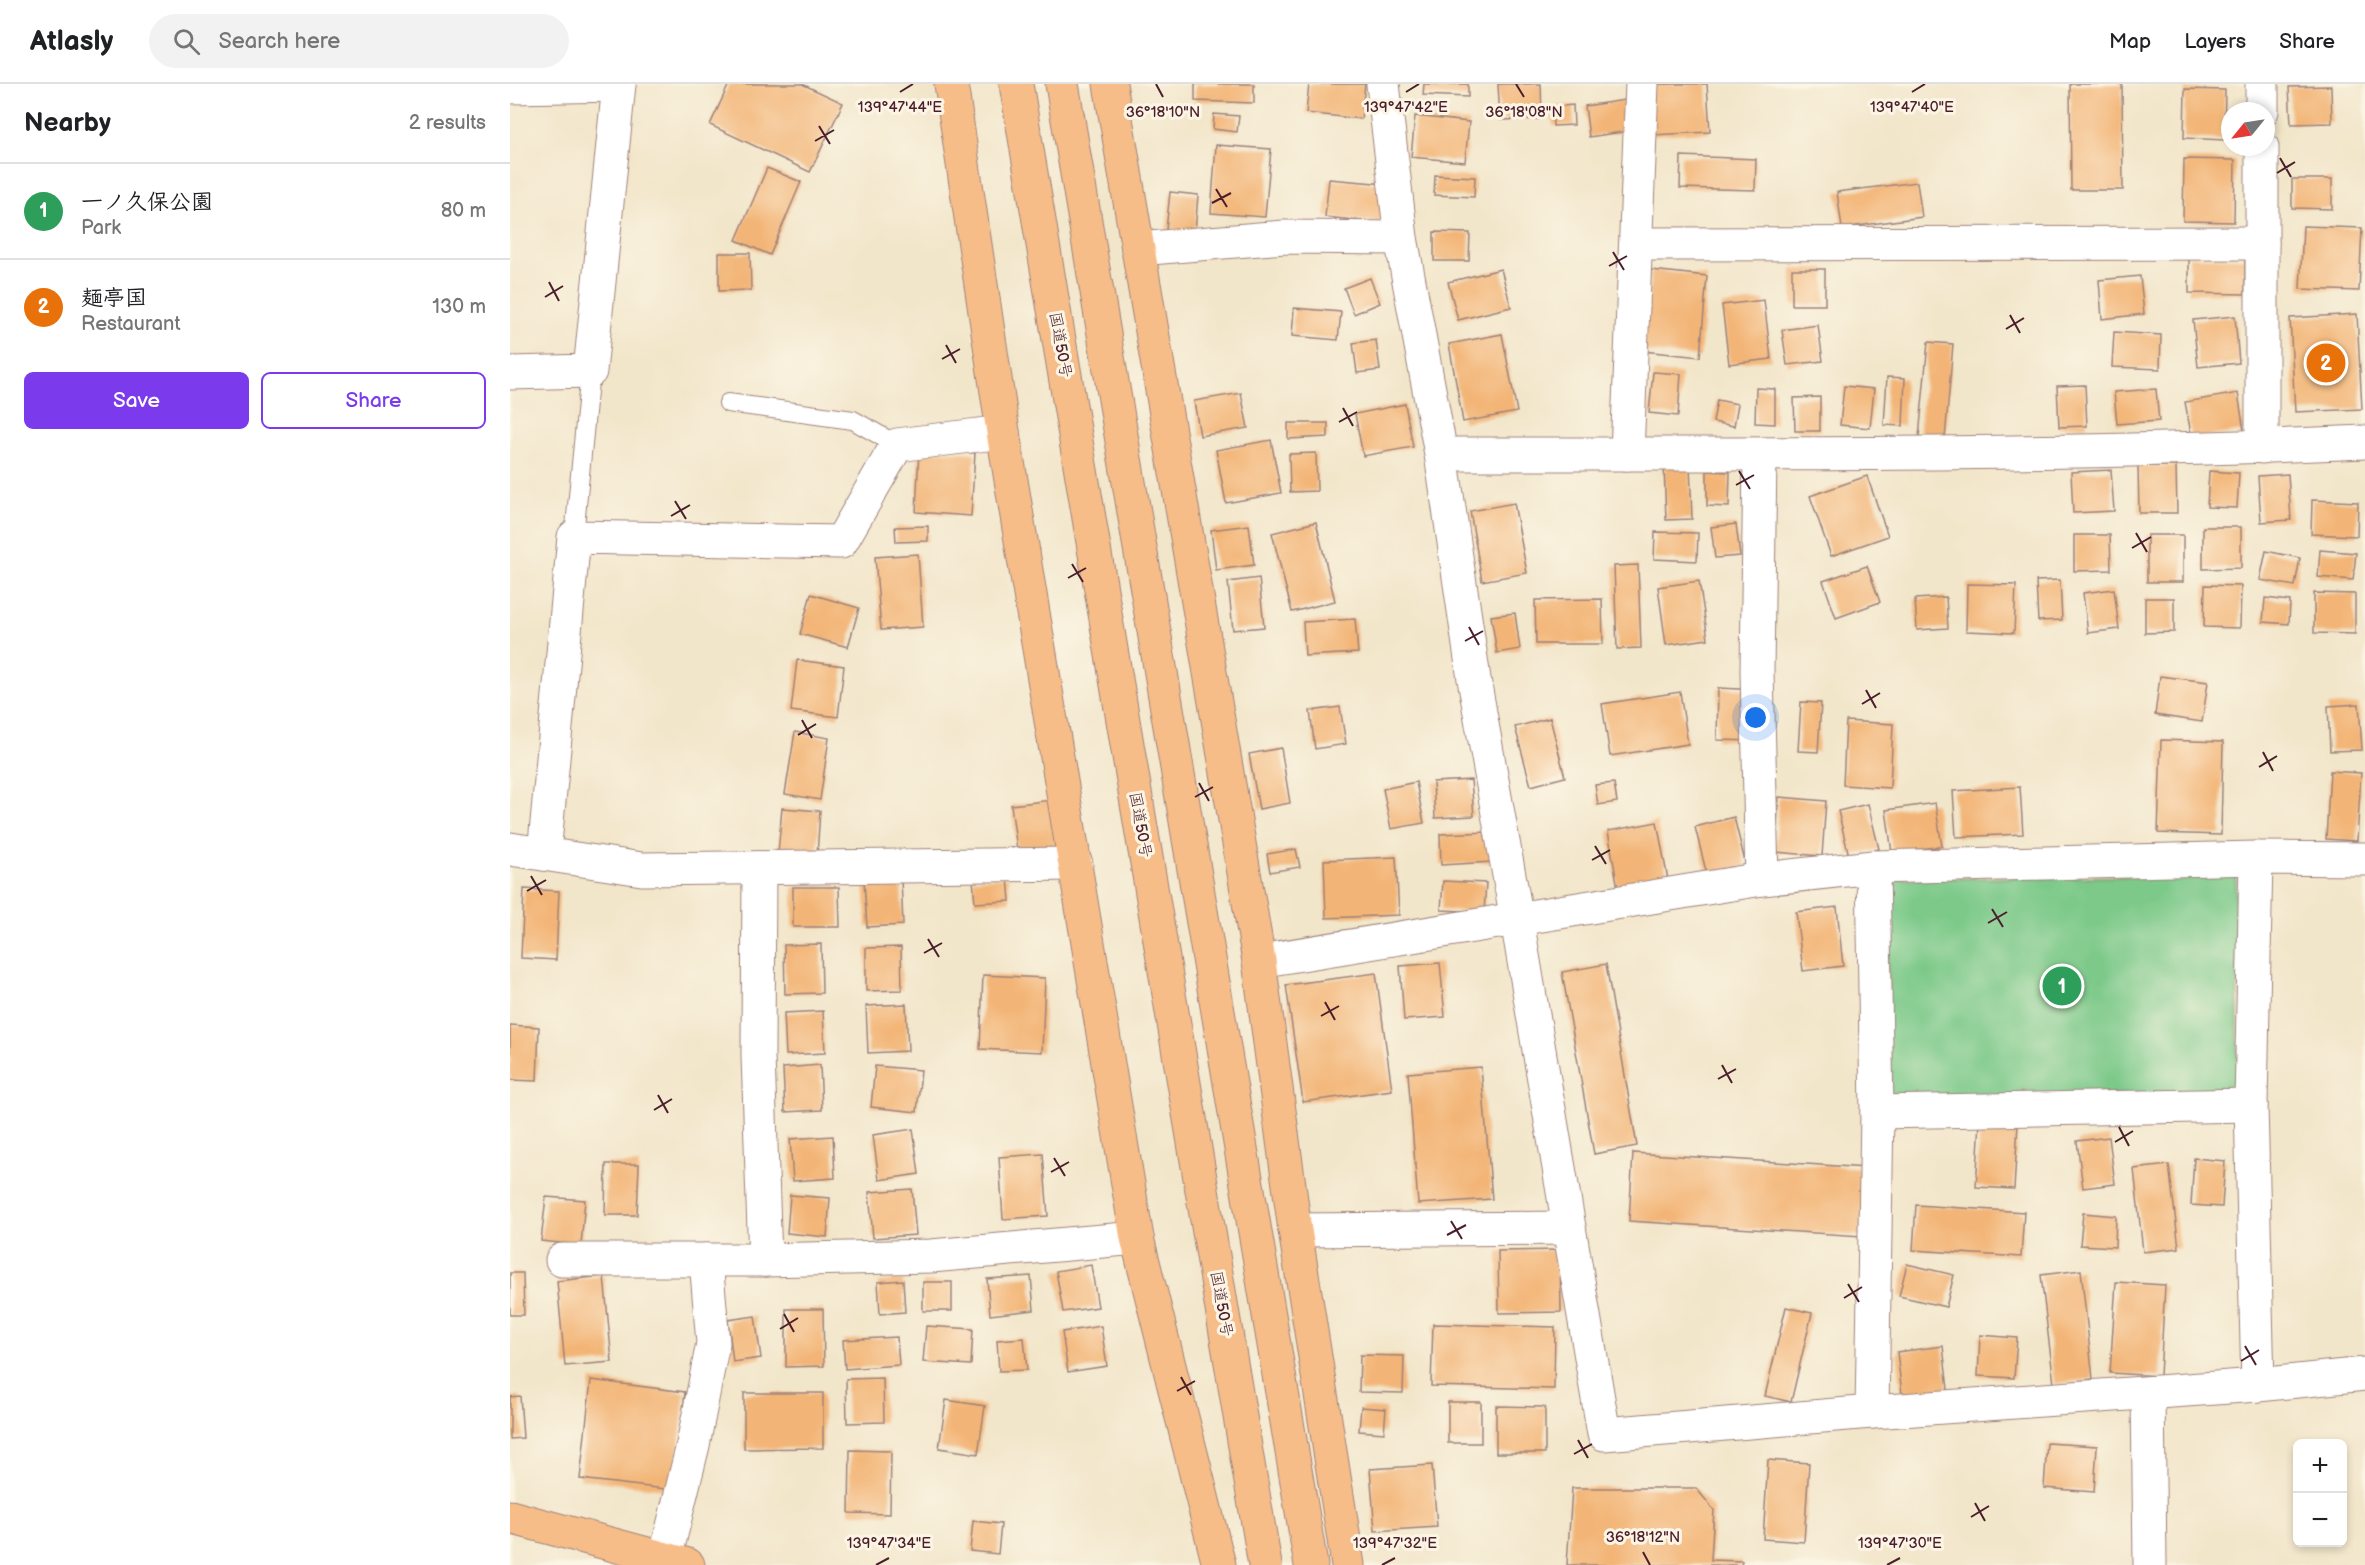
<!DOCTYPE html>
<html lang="en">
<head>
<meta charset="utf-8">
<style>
  :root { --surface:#fff; --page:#f2f2f2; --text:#202124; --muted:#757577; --line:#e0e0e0; --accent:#7c3aed }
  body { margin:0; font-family:"Balsamiq Sans","Klee One",sans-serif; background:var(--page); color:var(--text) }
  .controls { position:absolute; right:18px; bottom:18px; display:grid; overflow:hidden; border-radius:9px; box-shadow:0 3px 9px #0003 }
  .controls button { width:54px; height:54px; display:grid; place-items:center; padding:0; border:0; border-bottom:2px solid var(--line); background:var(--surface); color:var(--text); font:30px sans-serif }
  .compass { position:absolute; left:1711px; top:18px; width:54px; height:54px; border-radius:50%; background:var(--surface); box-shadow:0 3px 9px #0003; rotate:240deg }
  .you { position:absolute; left:1246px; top:634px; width:21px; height:21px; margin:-15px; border:4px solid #fff; border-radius:50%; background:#1a73e8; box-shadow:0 0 0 9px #1a73e833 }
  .badge { display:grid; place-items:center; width:39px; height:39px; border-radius:50%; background:var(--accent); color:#fff; font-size:20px; font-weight:700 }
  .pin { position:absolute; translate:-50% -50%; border:3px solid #fff; box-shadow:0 2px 6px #0006 }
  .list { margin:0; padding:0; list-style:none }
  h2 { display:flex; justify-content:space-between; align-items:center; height:78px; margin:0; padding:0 24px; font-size:26px }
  h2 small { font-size:20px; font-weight:400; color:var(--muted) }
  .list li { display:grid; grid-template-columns:39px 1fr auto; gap:18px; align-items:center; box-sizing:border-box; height:96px; padding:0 24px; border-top:2px solid var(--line) }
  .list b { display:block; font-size:22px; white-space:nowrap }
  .list p { margin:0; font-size:20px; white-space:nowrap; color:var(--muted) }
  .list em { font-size:20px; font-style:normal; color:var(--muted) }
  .actions { display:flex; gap:12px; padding:18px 24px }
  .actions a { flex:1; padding:14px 0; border:2px solid var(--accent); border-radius:9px; text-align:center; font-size:21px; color:var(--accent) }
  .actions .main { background:var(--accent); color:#fff }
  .icon { flex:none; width:33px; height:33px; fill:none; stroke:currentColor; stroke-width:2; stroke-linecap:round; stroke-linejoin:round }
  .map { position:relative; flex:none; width:1855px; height:1481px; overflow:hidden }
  header { display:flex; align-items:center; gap:36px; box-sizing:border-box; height:84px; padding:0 30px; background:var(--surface); border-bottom:2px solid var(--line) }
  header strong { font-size:28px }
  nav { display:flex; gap:33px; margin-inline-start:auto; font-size:21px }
  .search { width:420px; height:54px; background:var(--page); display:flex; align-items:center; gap:15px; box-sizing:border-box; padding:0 21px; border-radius:33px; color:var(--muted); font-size:22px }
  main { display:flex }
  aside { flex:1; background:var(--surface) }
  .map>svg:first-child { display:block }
</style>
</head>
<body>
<header>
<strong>Atlasly</strong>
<div class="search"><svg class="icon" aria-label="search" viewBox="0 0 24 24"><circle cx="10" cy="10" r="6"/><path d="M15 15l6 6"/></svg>Search here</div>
<nav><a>Map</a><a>Layers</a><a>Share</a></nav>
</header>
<main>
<aside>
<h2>Nearby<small>2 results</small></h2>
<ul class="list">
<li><span class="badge" style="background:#2e9e5b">1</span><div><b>一ノ久保公園</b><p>Park</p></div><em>80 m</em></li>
<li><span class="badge" style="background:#e8710a">2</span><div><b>麺亭国</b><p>Restaurant</p></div><em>130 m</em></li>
</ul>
<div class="actions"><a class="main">Save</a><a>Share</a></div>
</aside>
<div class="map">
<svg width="1855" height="1481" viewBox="0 0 1855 1481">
  <rect width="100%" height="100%" fill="#fcf5e5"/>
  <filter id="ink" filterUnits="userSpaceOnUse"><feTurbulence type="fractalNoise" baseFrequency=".0167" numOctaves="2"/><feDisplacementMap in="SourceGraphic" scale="12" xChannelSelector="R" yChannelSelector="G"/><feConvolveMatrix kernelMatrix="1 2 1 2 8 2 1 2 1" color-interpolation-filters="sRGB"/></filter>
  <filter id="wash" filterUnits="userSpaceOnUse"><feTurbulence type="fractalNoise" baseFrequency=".008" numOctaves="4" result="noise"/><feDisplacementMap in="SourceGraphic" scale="24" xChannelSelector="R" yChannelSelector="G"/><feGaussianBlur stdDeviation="1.35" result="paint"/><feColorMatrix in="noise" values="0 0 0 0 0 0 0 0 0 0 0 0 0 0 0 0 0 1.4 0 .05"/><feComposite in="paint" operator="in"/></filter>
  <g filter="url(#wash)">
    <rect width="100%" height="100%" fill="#f2e6ca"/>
    <path fill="#7bc989" stroke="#62745a" stroke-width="1.5" d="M1726 791 1729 1010 1379 1014 1376 795Z"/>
    <g id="blocks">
      <g fill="#f3b577">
        <path d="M219 0H292L333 19 300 88 200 41Z"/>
        <path d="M685 0H744V19L685 17Z"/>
        <path d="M799 0H855L851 35 796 29Z"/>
        <path d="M914 0H958V13L913 11Z"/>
        <path d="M988 0H1031L1032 35 990 36Z"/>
        <path d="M1138 0H1197L1200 48 1142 51Z"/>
        <path d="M1560 0H1612L1613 106H1561Z"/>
        <path d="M1821 2 1822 39 1781 40 1779 3Z"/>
        <path d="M1675 5 1715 6 1714 56 1674 54Z"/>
        <path d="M1115 16 1119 47 1079 53 1075 22Z"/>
        <path d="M1063 21 1064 41 1043 42 1042 23Z"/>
        <path d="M704 30 729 32 727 48 703 45Z"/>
        <path d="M905 32 959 38 955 78 901 73Z"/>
        <path d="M706 61 761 65 755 133 701 129Z"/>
        <path d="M1171 72 1246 75 1245 106 1170 104Z"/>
        <path d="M1674 75 1725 76 1724 138 1673 137Z"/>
        <path d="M257 84 291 98 260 171 226 156Z"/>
        <path d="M925 91 965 93 964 113 924 111Z"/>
        <path d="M819 95 876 100 872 139 815 133Z"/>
        <path d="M1782 95H1822V125L1782 124Z"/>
        <path d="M1407 98 1412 133 1332 144 1327 108Z"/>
        <path d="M660 108 688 111 685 149 656 146Z"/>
        <path d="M1793 142 1852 144 1849 207 1790 205Z"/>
        <path d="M924 148 960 149 959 177H924Z"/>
        <path d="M209 169H240L241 206 209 207Z"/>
        <path d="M1679 173 1735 174V210L1679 209Z"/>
        <path d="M991 185 1001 223 948 236 938 198Z"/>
        <rect x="1282" y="185" width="33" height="36"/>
        <path d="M1141 186 1197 192 1190 273 1133 267Z"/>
        <path d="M1630 192 1634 230 1592 235 1589 196Z"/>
        <path d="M860 194 870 219 844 230 834 204Z"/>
        <path d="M1254 216 1261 275 1219 280 1212 221Z"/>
        <path d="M784 224 831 228 828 256 782 252Z"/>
        <path d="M1847 230 1852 325 1785 328 1780 234Z"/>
        <path d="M1725 232 1729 279 1688 283 1683 236Z"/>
        <path d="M1308 241 1313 277 1277 281 1272 246Z"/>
        <path d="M1604 248 1651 251 1650 285 1602 283Z"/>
        <path d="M992 250 1007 328 953 338 939 260Z"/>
        <path d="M866 256 870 286 847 289 843 259Z"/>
        <path d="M1418 258 1443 260 1435 355 1409 353Z"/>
        <path d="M1143 288 1171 290 1168 332 1139 329Z"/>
        <path d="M1377 293 1395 294 1393 342 1374 341Z"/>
        <path d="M1575 301 1577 342 1549 343 1547 302Z"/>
        <path d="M1334 302 1364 305 1360 344 1330 341Z"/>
        <path d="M1246 304 1265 305V340L1245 339Z"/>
        <path d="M1646 305 1649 337 1607 340 1604 308Z"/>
        <path d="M731 309 738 344 690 352 684 317Z"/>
        <path d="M1728 309 1734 347 1682 355 1675 318Z"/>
        <path d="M1310 313V347H1285L1284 314Z"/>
        <path d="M1207 316 1228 320 1224 342 1203 338Z"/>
        <path d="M895 320 903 363 853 372 845 330Z"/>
        <path d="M778 339H818V353L778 355Z"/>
        <path d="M761 356 771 409 716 419 706 366Z"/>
        <path d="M409 366 465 369 461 432 406 428Z"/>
        <path d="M806 369 807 407 780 408 779 370Z"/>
        <path d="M1180 380 1182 435 1156 436 1154 381Z"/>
        <path d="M1628 382H1666L1667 429H1629Z"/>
        <path d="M1601 386 1604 427 1563 429 1561 388Z"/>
        <path d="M1197 387 1220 388 1219 423 1197 422Z"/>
        <path d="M1699 387 1729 389 1727 424 1697 423Z"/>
        <path d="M1778 390 1781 436 1751 438 1748 392Z"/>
        <path d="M1357 392 1378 452 1321 472 1300 412Z"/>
        <path d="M1802 416 1848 418 1847 452 1801 450Z"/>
        <path d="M1004 419 1017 489 972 497 960 427Z"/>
        <path d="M806 438 825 517 782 528 762 449Z"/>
        <path d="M1226 440 1230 472 1205 474 1201 443Z"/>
        <path d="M739 441 744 481 706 486 701 446Z"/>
        <path d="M418 442V457L386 458 385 443Z"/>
        <path d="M1693 443H1731V484L1693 485Z"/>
        <path d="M1145 448 1188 449 1187 477 1144 475Z"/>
        <path d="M1564 451H1600L1601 486 1564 487Z"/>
        <rect x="1637" y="451" width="36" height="47"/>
        <path d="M1810 466 1846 469 1843 496 1808 493Z"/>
        <path d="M1756 467 1790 474 1785 502 1750 496Z"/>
        <path d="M408 470 413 543 371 546 365 473Z"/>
        <path d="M1128 481 1131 564 1107 565 1104 482Z"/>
        <path d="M1357 482 1370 518 1326 534 1313 497Z"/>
        <path d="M749 494 754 543 723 546 718 498Z"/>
        <path d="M1550 496 1552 536 1528 537 1526 497Z"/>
        <path d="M1189 497 1198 555 1156 561 1148 503Z"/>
        <path d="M1457 500 1506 501 1504 549 1456 547Z"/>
        <path d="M1695 501 1731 502 1730 544 1694 543Z"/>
        <path d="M1604 505 1609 545 1578 549 1573 509Z"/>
        <path d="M1804 509 1845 510V550L1804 549Z"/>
        <path d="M301 510 349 524 338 563 290 550Z"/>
        <path d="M1436 513 1438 544 1407 546 1405 515Z"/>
        <path d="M1635 514H1664V548L1635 549Z"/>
        <path d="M1755 514 1780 517 1779 540 1753 538Z"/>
        <path d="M1092 515 1093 560H1026L1025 516Z"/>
        <path d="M1005 529 1010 565 987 569 981 532Z"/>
        <path d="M845 535 848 569 795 572 793 538Z"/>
        <path d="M287 576 334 582 328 633 281 627Z"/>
        <path d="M1650 592 1698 598 1692 638 1645 631Z"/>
        <path d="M1208 604 1250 606 1248 657 1207 656Z"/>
        <path d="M1170 608 1178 660 1100 672 1092 620Z"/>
        <path d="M1291 618 1311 619 1308 668 1288 667Z"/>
        <path d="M1849 620 1852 666 1820 667 1818 622Z"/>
        <path d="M830 623 836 660 805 665 800 627Z"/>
        <path d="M1040 634 1055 693 1021 702 1005 643Z"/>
        <path d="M1336 637 1383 640 1380 704 1333 701Z"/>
        <path d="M285 648 319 654 310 716 275 710Z"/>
        <path d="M1651 656 1713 658 1711 751 1648 749Z"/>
        <path d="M771 664 780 719 749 725 739 670Z"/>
        <path d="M1820 687 1851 689 1847 757 1816 755Z"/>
        <path d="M961 696 964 732 925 734 923 698Z"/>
        <path d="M906 698 914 739 881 745 873 705Z"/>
        <path d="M1104 699 1107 718 1088 721 1085 701Z"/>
        <path d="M1510 703 1513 750 1446 753 1443 707Z"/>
        <path d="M1269 713 1316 717 1312 772 1265 768Z"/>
        <path d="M542 716 548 768 508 773 501 721Z"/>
        <path d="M1425 719 1432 762 1382 769 1376 726Z"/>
        <path d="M1358 720 1369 765 1339 772 1328 727Z"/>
        <path d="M272 724 310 727 307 771 268 769Z"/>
        <path d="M1224 733 1236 782 1197 791 1185 743Z"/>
        <path d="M1147 738 1158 796 1108 805 1098 747Z"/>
        <path d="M980 748 982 778 931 781 930 750Z"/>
        <path d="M786 765 790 783 760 788 757 770Z"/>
        <path d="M886 773 889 831 816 834 814 776Z"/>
        <path d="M498 793 500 817 465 819 463 795Z"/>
        <path d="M391 795 393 841 357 843 354 797Z"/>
        <path d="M933 797 976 799 974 828 931 826Z"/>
        <path d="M283 803H329L330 843H283Z"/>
        <path d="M14 805 49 807 46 876 11 874Z"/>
        <path d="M1327 823 1333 882 1293 887 1286 828Z"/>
        <path d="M311 860 312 909 275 910 274 861Z"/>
        <path d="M391 863 392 906 356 907V864Z"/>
        <path d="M930 879 935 933 894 936 890 882Z"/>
        <path d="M1096 880 1127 1062 1084 1070 1052 888Z"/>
        <path d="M866 889 882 1006 793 1018 776 901Z"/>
        <path d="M473 891 535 894 532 968 470 965Z"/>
        <path d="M396 920 398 967 358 969 356 922Z"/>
        <path d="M313 927 315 969 276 971 274 929Z"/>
        <path d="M0 941 29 943 27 997 0 996Z"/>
        <path d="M310 981 312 1026 275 1028 273 984Z"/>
        <path d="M365 982 411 986 407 1028 361 1023Z"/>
        <path d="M971 983 982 1115 908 1120 898 989Z"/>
        <path d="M1470 1037 1508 1040 1504 1105 1466 1103Z"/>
        <path d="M403 1045 409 1090 369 1096 363 1051Z"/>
        <path d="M323 1052 325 1094 283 1097 280 1055Z"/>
        <path d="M1599 1053 1605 1100 1573 1104 1567 1057Z"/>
        <path d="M1123 1069 1357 1084 1352 1152 1119 1137Z"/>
        <path d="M533 1070 538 1132 493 1135 489 1073Z"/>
        <path d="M1684 1074 1715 1077 1712 1123 1681 1121Z"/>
        <path d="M96 1080H129L127 1131H95Z"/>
        <path d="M1659 1081 1669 1164 1633 1168 1624 1085Z"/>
        <path d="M402 1105 406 1151 363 1154 359 1108Z"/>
        <path d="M280 1111 320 1114 317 1153 277 1149Z"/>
        <path d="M36 1113 75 1116 71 1161 31 1157Z"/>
        <path d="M1406 1121 1514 1128 1511 1173 1403 1166Z"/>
        <path d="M1573 1129 1606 1132 1605 1163 1570 1161Z"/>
        <path d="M1050 1166 1051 1228 989 1229 988 1167Z"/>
        <path d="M1397 1180 1444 1191 1436 1223 1389 1212Z"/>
        <path d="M581 1181 588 1223 553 1228 546 1187Z"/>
        <path d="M1571 1186 1583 1295 1544 1300 1531 1191Z"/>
        <path d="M0 1189H13L14 1231H0Z"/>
        <path d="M94 1192 102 1278 55 1282 47 1197Z"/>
        <path d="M521 1192 524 1226 480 1231 477 1195Z"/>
        <path d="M393 1196 395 1228 370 1230 368 1198Z"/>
        <rect x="413" y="1198" width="29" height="29"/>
        <path d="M1606 1198 1655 1201 1650 1292 1600 1289Z"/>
        <path d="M1276 1223 1302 1229 1281 1318 1255 1312Z"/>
        <path d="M276 1225H313L314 1282 276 1283Z"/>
        <path d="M245 1232 251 1274 223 1278 218 1236Z"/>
        <path d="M923 1240 1045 1243 1044 1305 921 1302Z"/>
        <path d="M416 1242 463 1245 461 1281 413 1278Z"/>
        <path d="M591 1242 597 1282 558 1288 552 1248Z"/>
        <path d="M1470 1251 1507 1254 1504 1294 1468 1292Z"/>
        <path d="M387 1253 389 1281 335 1285 333 1256Z"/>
        <path d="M514 1254 517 1286 489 1287 487 1256Z"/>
        <path d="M1433 1262 1439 1314 1393 1319 1387 1268Z"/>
        <path d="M850 1271 894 1272 893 1309 849 1308Z"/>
        <path d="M373 1294 374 1338 337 1339 336 1295Z"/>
        <path d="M81 1296 175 1308 164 1406 70 1395Z"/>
        <path d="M234 1309H313V1364L234 1365Z"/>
        <path d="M10 1312 13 1354 0 1355V1313Z"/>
        <path d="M436 1316 475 1322 468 1370 429 1364Z"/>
        <rect x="938" y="1318" width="33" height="41"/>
        <path d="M986 1322 1035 1323V1369H986Z"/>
        <path d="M851 1323 876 1325 874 1349 849 1347Z"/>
        <path d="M1537 1359 1587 1362 1584 1408 1534 1404Z"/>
        <path d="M340 1366 381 1367 380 1430 339 1429Z"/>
        <path d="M1258 1376 1299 1379 1294 1458 1253 1455Z"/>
        <path d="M922 1381 927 1443 865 1447 860 1385Z"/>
        <path d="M1062 1404H1186L1204 1426 1201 1476 1232 1477 1231 1481H1057Z"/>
        <path d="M463 1437 491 1440 488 1470 460 1467Z"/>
      </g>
    </g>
  </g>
  <g filter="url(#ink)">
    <use href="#blocks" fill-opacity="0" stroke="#9e827a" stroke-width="1.5"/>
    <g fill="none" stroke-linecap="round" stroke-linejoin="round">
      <g stroke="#9e827a" stroke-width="20">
        <g id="service">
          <path d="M218 319 343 336 387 361"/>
          <path d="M64 453 80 287"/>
        </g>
      </g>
      <g stroke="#9e827a" stroke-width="35">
        <g id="minor">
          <path d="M873 0 891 154 931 370 964 595 1007 836 1094 1350 1362 1328 1748 1301 1855 1290"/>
          <path d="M1752 0V27"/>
          <path d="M0 3 109 1"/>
          <path d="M1752 63V363"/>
          <path d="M1126 160 1752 159"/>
          <path d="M628 165 774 153 891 154"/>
          <path d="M0 289 80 287 109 0"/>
          <path d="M931 370C1239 370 1547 372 1855 358"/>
          <path d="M1117 370 1132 0"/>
          <path d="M1250 371 1247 588 1252 795"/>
          <path d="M0 765 132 785 566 780"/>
          <path d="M34 770 64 453 331 458 387 361 493 348"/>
          <path d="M1746 774 1741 1021 1748 1301"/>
          <path d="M249 784 248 972 255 1176 421 1172 627 1154"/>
          <path d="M749 877 1252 795 1363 783 1746 774 1855 775"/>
          <path d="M1367 1028 1741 1021"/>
          <path d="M785 1146 1059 1144"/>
          <path d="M52 1176H255"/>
          <path d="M1638 1309 1640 1481"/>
          <path d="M1362 1328 1367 1028 1363 783"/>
          <path d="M155 1475 183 1361 203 1259 196 1176"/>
        </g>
      </g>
      <g stroke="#9e827a" stroke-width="35">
        <g id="trunk">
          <path d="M441 0 493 348 627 1154 709 1481"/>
          <path d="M506 0 755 1481"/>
          <path d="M552 0 801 1481"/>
          <path d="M600 0 749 877 785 1146 838 1481"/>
          <path d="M0 1433 178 1481"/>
        </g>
      </g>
      <use href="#service" stroke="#fff" stroke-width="18"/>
      <use href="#minor" stroke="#fff" stroke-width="33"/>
      <use href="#trunk" stroke="#f7bd88" stroke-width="33"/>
    </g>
  </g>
  <path fill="none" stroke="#4a1f2b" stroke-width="2" d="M646 0 653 13M1006 0 1014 13M390 8 403 0M896 8 909 0M1402 8 1415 0M309 42 320 60M305 57 324 46M1770 74 1781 93M1767 89 1785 78M706 105 717 123M702 119 721 109M1103 168 1114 186M1099 182 1117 172M39 198 49 217M35 213 53 202M1500 231 1510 249M1496 245 1514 234M436 261 446 279M432 275 450 265M833 324 843 342M829 338 847 328M1229 387 1240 405M1226 401 1244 391M165 417 176 435M161 432 180 421M1626 449 1637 468M1622 464 1641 453M562 480 573 498M558 494 576 484M959 543 969 561M955 557 973 547M1356 606 1366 624M1352 620 1370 609M292 636 302 654M288 651 306 640M1753 668 1763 687M1749 683 1767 672M689 699 699 717M685 713 703 703M1085 762 1096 780M1082 776 1100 766M21 792 32 811M17 807 36 796M1482 825 1493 843M1478 839 1497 828M418 855 429 873M414 869 432 859M815 918 825 936M811 932 829 922M1212 981 1222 999M1208 995 1226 985M148 1011 158 1029M144 1026 162 1015M1609 1043 1619 1062M1605 1058 1623 1047M544 1074 555 1092M541 1088 559 1078M941 1137 952 1155M937 1151 956 1141M1338 1200 1349 1218M1334 1214 1352 1203M274 1230 284 1248M270 1245 288 1234M1735 1262 1746 1281M1731 1277 1749 1266M671 1293 681 1311M667 1307 685 1297M1068 1356 1078 1374M1064 1370 1082 1360M1465 1419 1475 1437M1461 1433 1479 1422M1133 1468 1140 1481M366 1481 379 1474M872 1481 885 1474M1377 1481 1390 1474"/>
  <g text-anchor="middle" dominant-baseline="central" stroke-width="6" stroke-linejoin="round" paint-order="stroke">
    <g font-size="16" fill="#4a1f2b" stroke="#fcf5e5">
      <text transform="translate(550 261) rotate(80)">国道50号</text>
      <text transform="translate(630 741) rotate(80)">国道50号</text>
      <text transform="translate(711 1220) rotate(80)">国道50号</text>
    </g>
  </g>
  <g font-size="15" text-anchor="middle" fill="#4a1f2b" stroke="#fcf5e5" stroke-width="6" stroke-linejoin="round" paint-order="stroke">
    <text x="390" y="28">139°47'44"E</text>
    <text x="896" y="28">139°47'42"E</text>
    <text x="1402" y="28">139°47'40"E</text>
    <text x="653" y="33">36°18'10"N</text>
    <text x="1014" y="33">36°18'08"N</text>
    <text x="1133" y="1458">36°18'12"N</text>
    <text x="379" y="1464">139°47'34"E</text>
    <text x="885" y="1464">139°47'32"E</text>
    <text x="1390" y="1464">139°47'30"E</text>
  </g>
</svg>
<div class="controls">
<button>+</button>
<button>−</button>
</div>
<svg class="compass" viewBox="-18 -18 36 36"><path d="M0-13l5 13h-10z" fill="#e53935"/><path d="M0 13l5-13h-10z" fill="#757577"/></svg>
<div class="you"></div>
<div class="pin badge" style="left:1552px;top:902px;background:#2e9e5b">1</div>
<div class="pin badge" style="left:1816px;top:279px;background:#e8710a">2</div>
</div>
</main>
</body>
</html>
